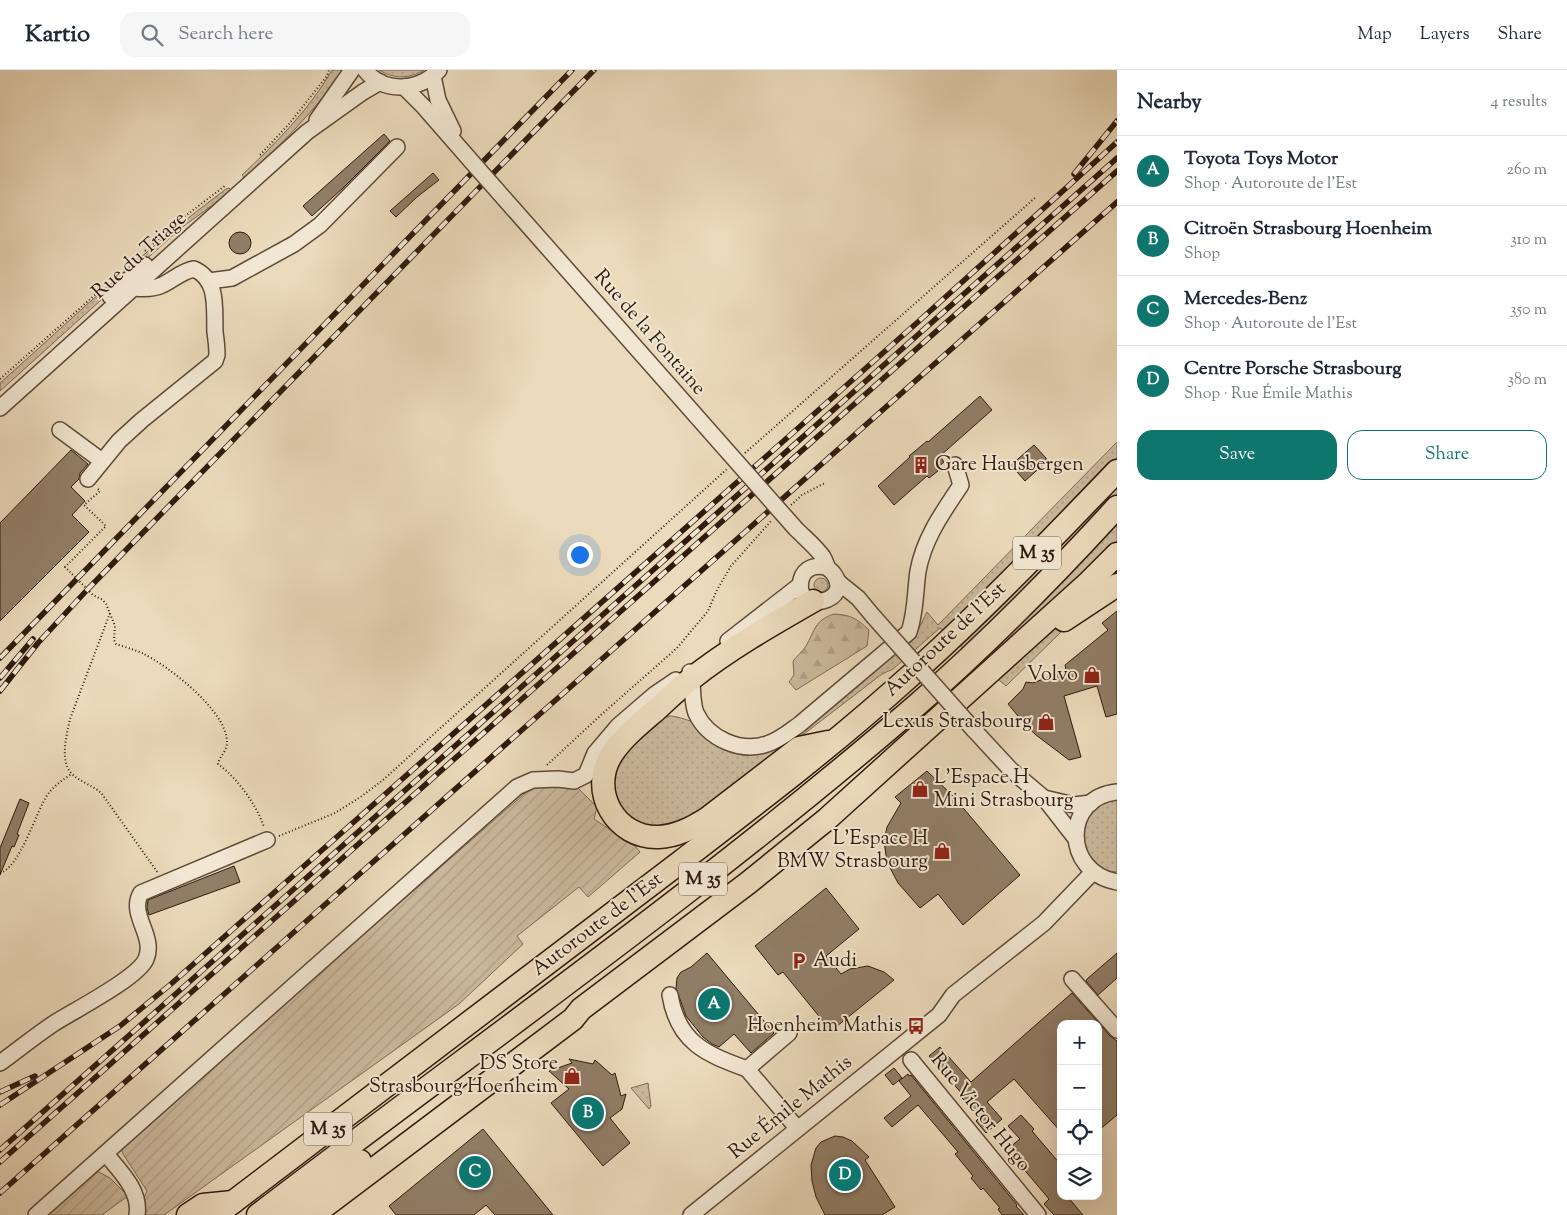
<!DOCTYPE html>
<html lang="en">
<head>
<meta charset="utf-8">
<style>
  :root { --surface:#fff; --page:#f6f6f7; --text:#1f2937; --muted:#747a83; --line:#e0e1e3; --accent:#0f766e }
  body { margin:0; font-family:"Sorts Mill Goudy",serif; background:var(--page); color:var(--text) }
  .controls { position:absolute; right:15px; bottom:15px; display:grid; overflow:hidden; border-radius:10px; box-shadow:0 5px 20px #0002 }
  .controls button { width:45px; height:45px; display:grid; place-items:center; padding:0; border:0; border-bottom:1px solid var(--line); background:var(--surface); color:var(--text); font:25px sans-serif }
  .you { position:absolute; left:579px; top:484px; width:18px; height:18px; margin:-12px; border:4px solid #fff; border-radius:50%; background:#1a73e8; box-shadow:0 0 0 8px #1a73e833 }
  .badge { display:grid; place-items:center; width:32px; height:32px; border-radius:50%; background:var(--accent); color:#fff; font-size:16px; font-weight:700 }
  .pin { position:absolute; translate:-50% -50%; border:2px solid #fff; box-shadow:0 1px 5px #0006 }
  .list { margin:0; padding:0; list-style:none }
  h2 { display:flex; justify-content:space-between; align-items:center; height:65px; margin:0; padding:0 20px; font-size:21px }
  h2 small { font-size:16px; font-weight:400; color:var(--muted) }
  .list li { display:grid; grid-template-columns:32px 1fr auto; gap:15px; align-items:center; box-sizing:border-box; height:70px; padding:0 20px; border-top:1px solid var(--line) }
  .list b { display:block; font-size:19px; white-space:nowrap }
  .list p { margin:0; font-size:16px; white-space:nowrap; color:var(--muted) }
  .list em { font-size:16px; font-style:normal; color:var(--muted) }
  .actions { display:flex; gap:10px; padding:15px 20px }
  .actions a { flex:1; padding:11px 0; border:1px solid var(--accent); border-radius:15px; text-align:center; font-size:18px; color:var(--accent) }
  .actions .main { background:var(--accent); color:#fff }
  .icon { flex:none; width:28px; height:28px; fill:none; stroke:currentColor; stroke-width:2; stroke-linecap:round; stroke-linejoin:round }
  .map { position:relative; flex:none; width:1117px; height:1145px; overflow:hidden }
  header { display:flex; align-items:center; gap:30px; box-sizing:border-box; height:70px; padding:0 25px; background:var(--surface); border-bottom:1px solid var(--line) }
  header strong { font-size:24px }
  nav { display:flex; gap:28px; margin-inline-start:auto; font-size:18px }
  .search { width:350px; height:45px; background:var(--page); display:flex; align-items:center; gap:12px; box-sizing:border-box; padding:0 18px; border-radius:15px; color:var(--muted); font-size:19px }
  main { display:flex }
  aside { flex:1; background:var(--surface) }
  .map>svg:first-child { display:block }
</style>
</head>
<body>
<header>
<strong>Kartio</strong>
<div class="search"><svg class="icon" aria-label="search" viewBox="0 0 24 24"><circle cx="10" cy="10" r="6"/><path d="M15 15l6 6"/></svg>Search here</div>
<nav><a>Map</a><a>Layers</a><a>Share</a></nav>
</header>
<main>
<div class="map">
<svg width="1117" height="1145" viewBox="0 0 1117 1145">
  <defs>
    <pattern id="grass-dots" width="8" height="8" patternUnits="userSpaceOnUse" patternTransform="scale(1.25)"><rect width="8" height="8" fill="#cbb99d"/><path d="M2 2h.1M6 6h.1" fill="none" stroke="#af9e86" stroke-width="1.8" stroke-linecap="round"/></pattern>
    <pattern id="forest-firs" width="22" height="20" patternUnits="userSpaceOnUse" patternTransform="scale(1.25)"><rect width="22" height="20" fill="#cbb99d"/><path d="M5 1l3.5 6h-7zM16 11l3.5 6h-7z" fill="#af9e86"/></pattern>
    <pattern id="garden-furrows" width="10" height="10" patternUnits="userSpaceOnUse" patternTransform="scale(1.25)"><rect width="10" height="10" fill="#cbb99d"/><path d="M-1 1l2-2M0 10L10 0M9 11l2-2" fill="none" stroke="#af9e86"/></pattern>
  </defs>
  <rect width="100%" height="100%" fill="#ebdabb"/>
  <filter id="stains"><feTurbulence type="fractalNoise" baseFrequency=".004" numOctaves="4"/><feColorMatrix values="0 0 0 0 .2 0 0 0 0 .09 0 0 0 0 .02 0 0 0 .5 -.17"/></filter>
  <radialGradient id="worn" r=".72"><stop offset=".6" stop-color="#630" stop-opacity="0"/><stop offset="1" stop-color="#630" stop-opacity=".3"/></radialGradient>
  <g fill="url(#grass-dots)" stroke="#7d6a54">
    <path d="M332 0H344C315 40 281 75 245 109L242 105C276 73 309 40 332 0Z"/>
    <path d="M379 0H424C409 9 394 9 379 0Z"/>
    <path d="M229 118 231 120 228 124 181 158 0 321V313C74 247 146 178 226 119Z"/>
    <path d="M1117 372V507L1006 616 940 558 893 599 882 604 705 740C683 751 655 765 631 749 626 745 621 740 616 736L613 695C624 684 653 648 668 646 682 644 745 674 763 681L914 568 927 542 938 555Z"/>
    <circle cx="821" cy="515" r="7"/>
    <path d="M1117 728V802L1108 801 1096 796 1082 776 1083 753 1097 734Z"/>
    <path d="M648 1013 651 1036 649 1039 631 1018Z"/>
  </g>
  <path fill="url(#forest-firs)" stroke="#7d6a54" d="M834 544C851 545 856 548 869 560L867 576 796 620 789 612 794 605 793 591C797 586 803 581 806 576 815 560 815 550 834 544Z"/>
  <g fill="url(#garden-furrows)" stroke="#7d6a54">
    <path d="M532 717 578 718 597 737 594 749 635 776 640 782 588 827 579 817 517 866 523 874 459 934 164 1145H145L144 1128 147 1121 123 1084 121 1077Z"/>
    <path d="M95 1100 110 1108 128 1126 103 1144V1145H43Z"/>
  </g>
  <g fill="#917e67" stroke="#2f1a0c">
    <path d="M384 64 390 71 343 118 312 146 303 136Z"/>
    <path d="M433 103 439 110 417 127 396 147 390 141Z"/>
    <circle cx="240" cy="173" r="11"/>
    <path d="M980 326 992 340 940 386 944 392 936 399 938 401 929 408 927 406 894 435 878 416 910 387 909 386 927 371 928 372Z"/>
    <path d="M1034 375 1046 388V392L1025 411 1011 395Z"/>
    <path d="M71 380 88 394 80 403 79 409 71 417 85 431 72 445 89 462 0 551V453Z"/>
    <path d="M1117 541V644L1106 647 1097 616 1064 626 1081 687 1069 690 1036 665 1017 647 1018 646 1008 634 1023 619 1026 612 1033 613 1066 600 1065 595 1108 560 1102 553Z"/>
    <path d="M927 701 953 726 1020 805 963 855 938 824 920 838 898 813 887 792 884 771 887 757 901 733 895 727Z"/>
    <path d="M20 729 29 733 17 764 19 765 14 777 12 776 0 805V778Z"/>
    <path d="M234 796 240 812 149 845 147 838 148 830Z"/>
    <path d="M826 818 859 859 826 886 841 904 850 899 868 896 884 902 894 910 831 961 783 902 778 905 755 876Z"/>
    <path d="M707 883 774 963 751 983 734 964 719 977 712 974 703 967 686 946 676 918 677 908 681 902 691 897Z"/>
    <path d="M1117 883V908L1098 925 1086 911 1087 909Z"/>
    <path d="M1072 923 1110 966 1117 971V1045L1098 1061V954H1061V1062L1014 1009 987 1032 1002 1049 986 1063 976 1051 979 1048 962 1028 964 1026 929 986 940 977 971 1012Z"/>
    <path d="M569 989 593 994 595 990 612 1005 615 1003 621 1026 626 1024 622 1039 610 1048 630 1073 603 1096 551 1033 569 1019 549 1001 572 993Z"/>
    <path d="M894 998 902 1008 893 1015 885 1005Z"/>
    <path d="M908 1004 909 1006 911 1005 1017 1135 1016 1136 1024 1145H1002L998 1139 1000 1138 983 1118 981 1120 971 1108 973 1106 955 1084 958 1082 918 1035 892 1057 884 1048 911 1026 899 1011Z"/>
    <path d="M1021 1045 1034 1059 1032 1061 1061 1095V1126H1067L1083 1145H1054L1044 1134 1049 1129 1010 1083 1012 1081 1010 1077 1020 1069 1008 1056Z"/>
    <path d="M483 1059 553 1145H495L486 1135 474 1145H396L389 1136Z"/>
    <path d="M835 1066 843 1067 852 1071 869 1087 865 1090 895 1137 882 1145H825L816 1127 812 1111 811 1095 816 1078 821 1072Z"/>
  </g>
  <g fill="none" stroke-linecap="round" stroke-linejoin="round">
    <g stroke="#5e4a38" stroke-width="18">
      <g id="minor">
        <path d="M365 0C384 24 419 21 439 0"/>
        <path d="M433 6 438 30 453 61"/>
        <path d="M404 17 424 37 472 92"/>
        <path d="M317 50 352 0"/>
        <path d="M209 211 232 208 294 174 320 155 397 77"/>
        <path d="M110 226 145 195"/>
        <path d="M0 338 307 62 363 22 380 12"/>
        <path d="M60 360 102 391"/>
        <path d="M88 409 119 371 142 350 215 291 217 285C217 277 216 269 215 262 214 239 219 210 194 199 182 201 173 210 162 215 154 219 144 219 135 218"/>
        <path d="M796 459C805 468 816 477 823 487 825 490 826 495 828 498 829 500 832 501 833 503 856 532 793 546 801 510 804 497 817 494 828 498"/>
        <path d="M837 511 858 528 873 546"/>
        <path d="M728 571 800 515"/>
        <path d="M690 602C694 615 691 630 696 643 708 669 741 683 767 674 780 670 790 661 800 654L909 562C916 542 915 522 918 501 924 468 943 442 961 415L955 395"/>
        <path d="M974 660 1011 700 1044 728 1076 769"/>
        <path d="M1117 722C1063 727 1062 802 1117 812"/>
        <path d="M1044 728 1074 735 1091 733"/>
        <path d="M1072 909 1117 960"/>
        <path d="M670 925C678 973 706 984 747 999"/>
        <path d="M789 963 747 999 797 1058"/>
        <path d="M911 990 1038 1145"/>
        <path d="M0 993C18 980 35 966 53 954 73 941 138 908 146 889 156 866 128 844 141 823L267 770"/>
        <path d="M106 1084C120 1101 141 1121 137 1145"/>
        <path d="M36 1145 517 717 533 710 558 709 574 711 586 705 595 683 618 656 654 625 676 610"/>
        <path d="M691 1145 939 945 953 925 1044 853 1093 802"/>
      </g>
    </g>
    <g stroke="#2f1a0c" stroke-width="25">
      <g id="highway">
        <path d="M813 531C771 555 729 579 691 609 679 618 668 629 657 639 641 653 624 666 612 684 588 721 616 769 659 767 677 766 692 758 708 748L799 678 828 672"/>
        <path d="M1064 550 1117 515"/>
        <path d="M188 1145 203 1135 233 1132"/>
        <path d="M216 1145 683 790C757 733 832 676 901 614 977 547 1047 474 1117 401"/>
        <path d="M258 1145C479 976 708 816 918 634 988 573 1054 506 1117 437"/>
        <path d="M284 1145 360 1091"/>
        <path d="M313 1145 573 949 581 939 748 813 827 749 1087 514 1117 484"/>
      </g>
    </g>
    <g stroke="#2f1a0c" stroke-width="2" stroke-dasharray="1 2.5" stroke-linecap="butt">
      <path d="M260 85 289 54 327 6 329 0"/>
      <path d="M145 181 180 150 226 115"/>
      <path d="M0 309 96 224"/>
      <path d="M745 383 1036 127"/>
      <path d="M98 419 100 421 84 435 106 456 65 497 93 525 103 530 106 534 115 556 114 570 116 574C124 577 133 579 142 583 167 595 228 641 227 673 227 681 219 687 218 694 238 709 256 734 264 757"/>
      <path d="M791 435 802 425 825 413"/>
      <path d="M110 543 70 649C67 664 59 691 72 704 80 712 93 715 102 724L158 803"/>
      <path d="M547 695 602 644 677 578 708 541 717 520 731 496 772 450"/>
      <path d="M279 766 335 743 362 726 383 710 727 399"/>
      <path d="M0 803C20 798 36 741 48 724 54 716 63 709 72 704"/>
    </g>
    <use href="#minor" stroke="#f2e7d3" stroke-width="15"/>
    <use href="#highway" stroke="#ebdabb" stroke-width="22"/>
    <g stroke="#2f1a0c" stroke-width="5.5">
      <g id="rail">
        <path d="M1074 104 1117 51"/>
        <path d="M0 588 572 0"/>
        <path d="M0 608 33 569"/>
        <path d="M0 621 38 573 87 520 594 0"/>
        <path d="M0 1022 35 1006"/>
        <path d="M0 1035 120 956 171 914 919 251 1117 72"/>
        <path d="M0 1080 1117 88"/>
        <path d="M0 1092 1117 101"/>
        <path d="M0 1123 1117 132"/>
      </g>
    </g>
    <use href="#rail" stroke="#f2e7d3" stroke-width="4" stroke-dasharray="11" stroke-linecap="butt"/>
    <g stroke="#5e4a38" stroke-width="18" stroke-linecap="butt">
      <g id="minor-bridge">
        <path d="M472 92 796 459"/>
        <path d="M873 546 974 660"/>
      </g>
    </g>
    <use href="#minor-bridge" stroke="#f2e7d3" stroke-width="15"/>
  </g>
  <defs>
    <g id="building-bare" transform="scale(1.35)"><path d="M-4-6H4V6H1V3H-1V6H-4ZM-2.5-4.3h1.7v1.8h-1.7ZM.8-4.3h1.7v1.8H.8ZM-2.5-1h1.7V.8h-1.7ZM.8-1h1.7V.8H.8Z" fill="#8f2418" stroke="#f2e7d3" stroke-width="2.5" paint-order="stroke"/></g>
    <g id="shop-bare" transform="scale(1.35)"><path d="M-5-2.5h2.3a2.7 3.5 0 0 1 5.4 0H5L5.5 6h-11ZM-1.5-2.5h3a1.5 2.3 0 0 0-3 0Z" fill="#8f2418" stroke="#f2e7d3" stroke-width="2.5" paint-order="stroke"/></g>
    <g id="parking-bare" transform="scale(1.35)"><path d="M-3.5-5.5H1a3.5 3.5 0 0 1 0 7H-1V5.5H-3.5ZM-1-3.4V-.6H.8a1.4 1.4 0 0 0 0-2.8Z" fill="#8f2418" stroke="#f2e7d3" stroke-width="2.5" paint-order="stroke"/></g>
    <g id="bus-bare" transform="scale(1.35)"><path d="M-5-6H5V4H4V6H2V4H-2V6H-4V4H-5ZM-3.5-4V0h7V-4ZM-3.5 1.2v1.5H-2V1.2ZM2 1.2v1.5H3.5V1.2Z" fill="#8f2418" stroke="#f2e7d3" stroke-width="2.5" paint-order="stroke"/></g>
  </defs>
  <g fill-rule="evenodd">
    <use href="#building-bare" x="921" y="395"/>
    <use href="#shop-bare" x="1092" y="605"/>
    <use href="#shop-bare" x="1046" y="652"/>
    <use href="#shop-bare" x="920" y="719"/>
    <use href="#shop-bare" x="942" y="781"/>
    <use href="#parking-bare" x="799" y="891"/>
    <use href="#bus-bare" x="916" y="956"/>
    <use href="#shop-bare" x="572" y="1006"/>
  </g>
  <g text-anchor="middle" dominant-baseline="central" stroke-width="4" stroke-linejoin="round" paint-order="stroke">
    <g fill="#f2e7d3" stroke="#6a5848" stroke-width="1">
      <rect x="1013" y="466.5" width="48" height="33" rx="4"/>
      <rect x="679" y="792.5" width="48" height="33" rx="4"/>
      <rect x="304" y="1042.5" width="48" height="33" rx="4"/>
    </g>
    <g font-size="19" font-weight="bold" fill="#2f1a0c">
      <text x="1037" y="483">M 35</text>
      <text x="703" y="809">M 35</text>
      <text x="328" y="1059">M 35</text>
    </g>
    <g font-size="20" fill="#2f1a0c" stroke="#f2e7d3">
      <text transform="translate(140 186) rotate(-42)">Rue du Triage</text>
      <text transform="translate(649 263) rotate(49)">Rue de la Fontaine</text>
      <text transform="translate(946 570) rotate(-43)">Autoroute de l’Est</text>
      <text transform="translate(598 855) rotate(-37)">Autoroute de l’Est</text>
      <text transform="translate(791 1038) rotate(-39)">Rue Émile Mathis</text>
      <text transform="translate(980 1043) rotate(51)">Rue Victor Hugo</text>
    </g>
    <g font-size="20" fill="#2f1a0c" stroke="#f2e7d3" text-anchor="end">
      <text x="935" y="395" text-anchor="start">Gare Hausbergen</text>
      <text x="1078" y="605">Volvo</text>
      <text x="1032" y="652">Lexus Strasbourg</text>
      <text x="934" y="708" text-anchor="start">L'Espace H<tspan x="934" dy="23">Mini Strasbourg</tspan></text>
      <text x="928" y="769">L'Espace H<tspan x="928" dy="23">BMW Strasbourg</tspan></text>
      <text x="813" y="891" text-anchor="start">Audi</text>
      <text x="902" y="956">Hoenheim Mathis</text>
      <text x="558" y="994">DS Store<tspan x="558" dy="23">Strasbourg Hoenheim</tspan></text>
    </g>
  </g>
  <rect width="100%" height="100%" filter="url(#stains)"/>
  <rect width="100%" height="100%" fill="url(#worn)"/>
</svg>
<div class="controls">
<button>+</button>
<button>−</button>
<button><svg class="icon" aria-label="locate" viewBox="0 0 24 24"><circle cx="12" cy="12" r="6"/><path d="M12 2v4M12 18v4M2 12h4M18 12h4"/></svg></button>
<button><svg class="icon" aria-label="layers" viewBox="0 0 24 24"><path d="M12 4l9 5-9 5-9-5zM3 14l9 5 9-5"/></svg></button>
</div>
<div class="you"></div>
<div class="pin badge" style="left:714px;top:934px">A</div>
<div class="pin badge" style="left:588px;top:1043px">B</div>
<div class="pin badge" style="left:475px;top:1102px">C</div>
<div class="pin badge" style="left:845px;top:1105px">D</div>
</div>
<aside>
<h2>Nearby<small>4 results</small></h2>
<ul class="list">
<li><span class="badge">A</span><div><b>Toyota Toys Motor</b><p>Shop · Autoroute de l’Est</p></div><em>260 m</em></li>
<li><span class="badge">B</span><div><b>Citroën Strasbourg Hoenheim</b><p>Shop</p></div><em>310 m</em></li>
<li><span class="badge">C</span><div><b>Mercedes-Benz</b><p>Shop · Autoroute de l’Est</p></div><em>350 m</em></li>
<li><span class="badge">D</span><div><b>Centre Porsche Strasbourg</b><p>Shop · Rue Émile Mathis</p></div><em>380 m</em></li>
</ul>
<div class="actions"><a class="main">Save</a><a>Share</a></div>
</aside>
</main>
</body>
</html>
